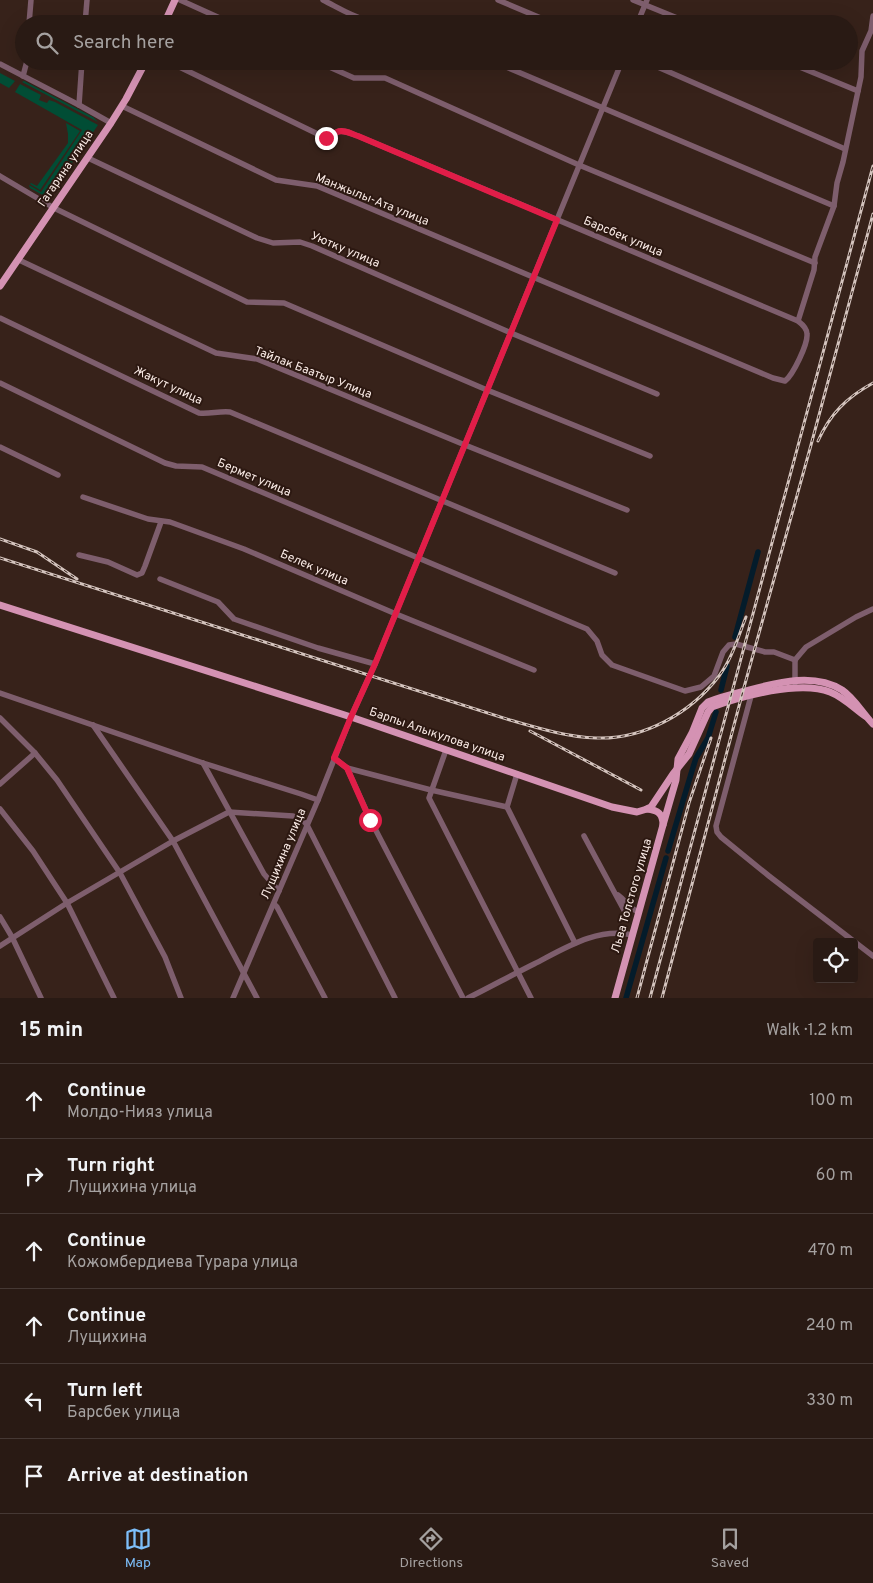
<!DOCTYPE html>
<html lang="en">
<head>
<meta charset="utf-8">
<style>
  :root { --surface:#291a14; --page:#31231d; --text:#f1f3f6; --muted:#a5a1a0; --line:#453834; --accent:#7dbef9 }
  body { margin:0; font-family:Overpass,sans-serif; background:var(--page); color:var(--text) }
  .controls { position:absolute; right:15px; bottom:15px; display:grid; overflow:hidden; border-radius:5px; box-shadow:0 5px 20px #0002 }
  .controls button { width:45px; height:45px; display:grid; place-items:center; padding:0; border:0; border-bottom:1px solid var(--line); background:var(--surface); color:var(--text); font:25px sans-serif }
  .stop { position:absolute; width:15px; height:15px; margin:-11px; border:4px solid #e11d48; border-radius:50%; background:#fff }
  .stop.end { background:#e11d48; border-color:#fff; box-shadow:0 1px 5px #0008 }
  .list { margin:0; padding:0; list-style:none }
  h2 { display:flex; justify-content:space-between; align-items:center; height:65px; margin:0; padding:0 20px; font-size:21px }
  h2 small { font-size:16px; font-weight:400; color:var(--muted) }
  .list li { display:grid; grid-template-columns:32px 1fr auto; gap:15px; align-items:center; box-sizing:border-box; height:75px; padding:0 20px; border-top:1px solid var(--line) }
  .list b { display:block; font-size:19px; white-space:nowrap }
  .list p { margin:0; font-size:16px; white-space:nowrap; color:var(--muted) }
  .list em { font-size:16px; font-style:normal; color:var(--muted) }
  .icon { flex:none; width:28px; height:28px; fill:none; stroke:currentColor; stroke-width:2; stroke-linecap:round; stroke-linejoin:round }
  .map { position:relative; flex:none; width:873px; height:998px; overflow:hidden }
  .search { position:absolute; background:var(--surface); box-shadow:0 5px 20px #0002; left:15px; right:15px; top:15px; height:55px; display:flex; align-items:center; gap:12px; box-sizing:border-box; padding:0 18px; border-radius:28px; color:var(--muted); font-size:19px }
  .sheet { height:515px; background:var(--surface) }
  nav { display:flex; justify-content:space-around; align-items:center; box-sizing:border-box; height:70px; border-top:1px solid var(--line); background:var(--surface); font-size:14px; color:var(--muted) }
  nav a { display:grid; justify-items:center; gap:2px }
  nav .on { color:var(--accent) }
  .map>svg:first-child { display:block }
</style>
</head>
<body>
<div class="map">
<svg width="873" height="998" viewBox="0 0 873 998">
  <rect width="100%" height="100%" fill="#37221a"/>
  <g fill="#014d35">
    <path d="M0 73 15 81 9 88 0 83Z"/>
    <path d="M24 81 93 117 98 122 22 82Z"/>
    <path d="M20 84 41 95 39 100 47 103 49 100 55 102 98 125 48 198 30 188 29 185 41 192 82 130 15 92Z"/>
    <path d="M66 123 80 131 40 190 30 184 31 183 37 186 68 143V134Z"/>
  </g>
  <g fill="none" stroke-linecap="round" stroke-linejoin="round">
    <g stroke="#041c2b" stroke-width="5.5">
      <path d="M735 637 758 552"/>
      <path d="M721 690 727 666"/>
      <path d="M668 851 691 774 696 758 708 738 716 712"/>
      <path d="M626 998 666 858"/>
    </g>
    <g stroke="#7e5e6d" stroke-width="5.5">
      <path d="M180 0 233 24"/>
      <path d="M323 0C337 7 351 16 366 20 377 24 390 19 401 24"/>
      <path d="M498 0 555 24"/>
      <path d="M633 0 692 24"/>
      <path d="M29 24 31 0"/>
      <path d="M85 24 87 0"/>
      <path d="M637 24 647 0"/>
      <path d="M316 61 354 78H385L579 165 815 263"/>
      <path d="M492 61 834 206"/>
      <path d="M644 61 845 149"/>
      <path d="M785 61 858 91"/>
      <path d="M0 64 79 105 111 123"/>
      <path d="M23 76 27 61"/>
      <path d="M79 105 82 61"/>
      <path d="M122 106 276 180 317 186 773 378 785 381C793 375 808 344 807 334 807 329 802 324 798 321L358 136C352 134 343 129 337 132 333 135 332 137 326 138L167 61"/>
      <path d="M88 158 257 238 273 243 300 242 312 246 511 333 657 394"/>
      <path d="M0 176 54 208 247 302 284 303 487 390 650 456"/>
      <path d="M19 260 216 353 257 359 465 445 627 510"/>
      <path d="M0 318 199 413C210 414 219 411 230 412L615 573"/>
      <path d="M798 321 814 270 815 257 834 206 837 183 843 162 861 77 862 51 871 31 873 16"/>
      <path d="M0 383 165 463 176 466 202 467 587 629 597 641 602 655 612 665 685 691 701 687 714 676 723 652 729 645 736 644 765 652H774L795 660"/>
      <path d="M0 447 58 475"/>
      <path d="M83 497 148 519 170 522 244 549 396 614 534 670"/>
      <path d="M79 555 108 562 137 575 142 573 145 566 161 522"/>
      <path d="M160 579 218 602 234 619 318 648 375 664"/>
      <path d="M795 660 806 647 856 617 873 609"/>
      <path d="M795 683V660"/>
      <path d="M0 693 203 763 301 794 318 800"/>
      <path d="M751 696 716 826 717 832 721 837 769 876 873 956"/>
      <path d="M0 718 35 753 57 780 120 873 165 957 181 998"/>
      <path d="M93 725 173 841 257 998"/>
      <path d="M446 750 429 798 531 998"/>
      <path d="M334 758 347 768 370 819 463 998"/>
      <path d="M203 763 264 874 279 891"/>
      <path d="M347 768 431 790 507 807"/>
      <path d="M517 774 507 807 575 943"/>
      <path d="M0 784 35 753"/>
      <path d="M0 809 33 851 67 903 114 998"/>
      <path d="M584 836 625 912"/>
      <path d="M618 895C628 902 627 908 639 912"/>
      <path d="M274 904 277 907 325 998"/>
      <path d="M0 917 12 937 41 998"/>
      <path d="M0 946 67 903 173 841 229 812 293 816 303 820 307 825 395 998"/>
      <path d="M233 998 318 800 351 717 375 664 622 61"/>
      <path d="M468 998C490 987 512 975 534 964 565 948 597 927 633 935"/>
    </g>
    <g stroke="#d492b3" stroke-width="7">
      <path d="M164 24 175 0"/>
      <path d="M0 286 111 123 126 99 146 61"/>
      <path d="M0 605 351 717 612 807 637 812 647 809 651 807 673 774 689 754 708 712 712 707C742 696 800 680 830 692 843 697 854 708 865 716"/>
      <path d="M663 825 676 780 678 759 692 733 702 708 708 702C720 697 733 694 745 691 776 683 813 672 842 690 855 699 862 713 873 724"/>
      <path d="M615 998 663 825C663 814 658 810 647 809"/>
    </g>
    <g stroke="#d4c4be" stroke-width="3">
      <g id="rail">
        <path d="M818 441C830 414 847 397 873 383"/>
        <path d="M0 539 37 552 77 579"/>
        <path d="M0 558 510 720C538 728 567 737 596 738 643 740 691 713 719 676 732 659 738 637 746 617"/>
        <path d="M530 731 641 790"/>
        <path d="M637 998 689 803 711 738"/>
        <path d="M650 998 873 166"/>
        <path d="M662 998 743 691 811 445 873 214"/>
      </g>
    </g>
    <use href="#rail" stroke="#2c1811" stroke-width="1" stroke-dasharray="4" stroke-linecap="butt"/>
  </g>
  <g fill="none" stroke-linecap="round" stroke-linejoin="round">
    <path stroke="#e11d48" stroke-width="6" d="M326 138C332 137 333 135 337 132 343 129 352 134 358 136L557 220 375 664 351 717 334 758 347 768 370 820"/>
  </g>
  <g text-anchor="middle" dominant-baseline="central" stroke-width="4" stroke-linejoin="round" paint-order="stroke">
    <g font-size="12" fill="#faebe6" stroke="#2c1811">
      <text transform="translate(66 169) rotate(-56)">Гагарина улица</text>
      <text transform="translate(372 200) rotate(22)">Манжылы-Ата улица</text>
      <text transform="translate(623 237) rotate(23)">Барсбек улица</text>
      <text transform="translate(345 250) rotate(23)">Уютку улица</text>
      <text transform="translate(313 373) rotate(21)">Тайлак Баатыр Улица</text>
      <text transform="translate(168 386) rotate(25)">Жакут улица</text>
      <text transform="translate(254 478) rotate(23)">Бермет улица</text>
      <text transform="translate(314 568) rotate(23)">Белек улица</text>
      <text transform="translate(437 735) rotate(19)">Барпы Алыкулова улица</text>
      <text transform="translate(284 854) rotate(-67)">Лущихина улица</text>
      <text transform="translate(632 896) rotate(-74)">Льва Толстого улица</text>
    </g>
  </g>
</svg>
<div class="controls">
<button><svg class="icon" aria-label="locate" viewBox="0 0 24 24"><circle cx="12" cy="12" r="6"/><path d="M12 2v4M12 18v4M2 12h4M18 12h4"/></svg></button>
</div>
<div class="stop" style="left:370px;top:820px"></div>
<div class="stop end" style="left:326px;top:138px"></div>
<div class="search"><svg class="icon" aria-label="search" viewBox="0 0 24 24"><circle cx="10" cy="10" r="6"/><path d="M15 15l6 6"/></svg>Search here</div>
</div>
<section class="sheet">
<h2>15 min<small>Walk · 1.2 km</small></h2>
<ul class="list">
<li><svg class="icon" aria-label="ahead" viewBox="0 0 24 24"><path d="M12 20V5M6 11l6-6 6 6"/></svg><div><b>Continue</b><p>Молдо-Нияз улица</p></div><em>100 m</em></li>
<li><svg class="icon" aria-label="right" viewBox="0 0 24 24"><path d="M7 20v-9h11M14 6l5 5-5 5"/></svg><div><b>Turn right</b><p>Лущихина улица</p></div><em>60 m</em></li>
<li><svg class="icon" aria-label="ahead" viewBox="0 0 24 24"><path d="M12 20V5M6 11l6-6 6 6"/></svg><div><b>Continue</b><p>Кожомбердиева Турара улица</p></div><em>470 m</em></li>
<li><svg class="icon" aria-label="ahead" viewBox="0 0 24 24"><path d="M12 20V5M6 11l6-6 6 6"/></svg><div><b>Continue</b><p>Лущихина</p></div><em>240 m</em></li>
<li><svg class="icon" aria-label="left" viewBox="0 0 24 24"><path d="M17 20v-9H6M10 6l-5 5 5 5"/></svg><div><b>Turn left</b><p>Барсбек улица</p></div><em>330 m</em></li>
<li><svg class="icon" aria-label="arrive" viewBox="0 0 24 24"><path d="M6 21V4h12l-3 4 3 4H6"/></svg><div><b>Arrive at destination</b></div></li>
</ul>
</section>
<nav>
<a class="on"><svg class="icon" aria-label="map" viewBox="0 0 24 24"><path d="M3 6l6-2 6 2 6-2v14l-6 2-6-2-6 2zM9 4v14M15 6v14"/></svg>Map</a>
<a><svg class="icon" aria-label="directions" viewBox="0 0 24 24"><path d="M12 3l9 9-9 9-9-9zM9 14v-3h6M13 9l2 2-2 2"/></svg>Directions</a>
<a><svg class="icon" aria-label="saved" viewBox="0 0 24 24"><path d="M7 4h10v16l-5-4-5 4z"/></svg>Saved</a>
</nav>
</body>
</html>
